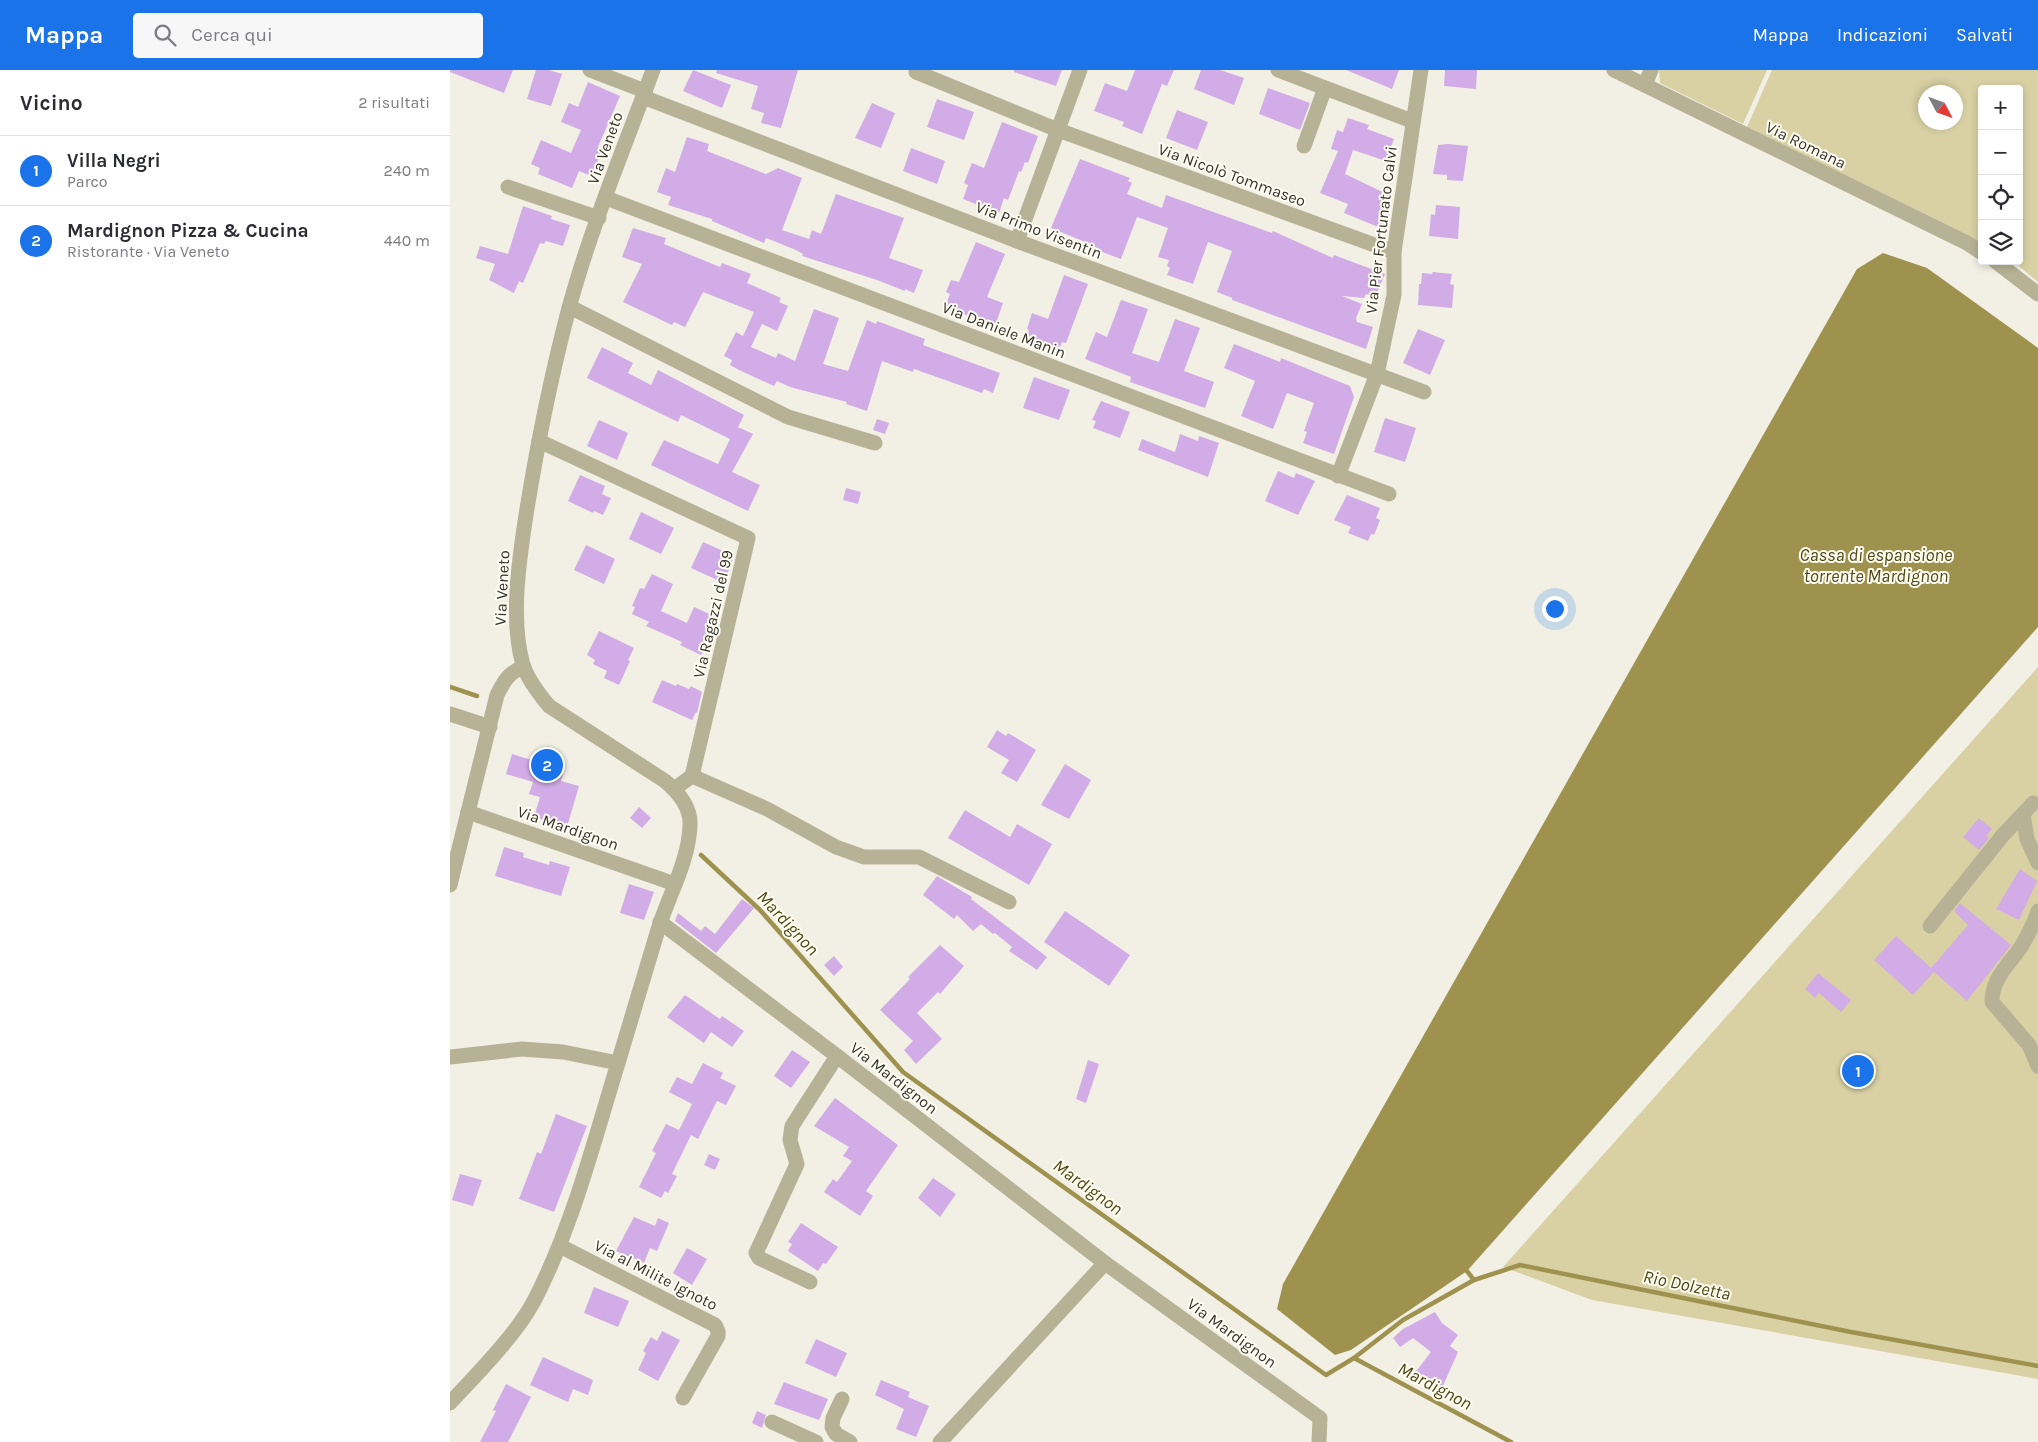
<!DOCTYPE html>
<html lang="it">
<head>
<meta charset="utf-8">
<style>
  :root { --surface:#fff; --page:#f7f7f7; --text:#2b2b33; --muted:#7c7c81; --line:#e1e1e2; --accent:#1a73e8 }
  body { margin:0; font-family:Karla,sans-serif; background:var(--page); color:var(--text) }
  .controls { position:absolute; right:15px; top:15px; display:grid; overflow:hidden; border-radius:5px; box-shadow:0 2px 8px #0003 }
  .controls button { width:45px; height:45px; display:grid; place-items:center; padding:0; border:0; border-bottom:1px solid var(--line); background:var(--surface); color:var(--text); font:25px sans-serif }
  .compass { position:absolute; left:1468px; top:15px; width:45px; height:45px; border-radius:50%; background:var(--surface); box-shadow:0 2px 8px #0003; rotate:131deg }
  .you { position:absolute; left:1104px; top:538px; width:18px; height:18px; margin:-12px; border:4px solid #fff; border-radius:50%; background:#1a73e8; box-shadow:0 0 0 8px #1a73e833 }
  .badge { display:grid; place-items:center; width:32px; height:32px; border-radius:50%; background:var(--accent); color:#fff; font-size:16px; font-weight:700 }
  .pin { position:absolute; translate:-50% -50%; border:2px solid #fff; box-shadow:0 1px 5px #0006 }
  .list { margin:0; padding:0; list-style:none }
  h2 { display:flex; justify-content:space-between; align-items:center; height:65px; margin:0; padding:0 20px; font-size:21px }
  h2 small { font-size:16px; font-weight:400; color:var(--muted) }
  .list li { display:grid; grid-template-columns:32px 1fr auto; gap:15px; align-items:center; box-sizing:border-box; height:70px; padding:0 20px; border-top:1px solid var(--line) }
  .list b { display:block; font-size:19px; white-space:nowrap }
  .list p { margin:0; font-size:16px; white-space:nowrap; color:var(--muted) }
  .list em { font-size:16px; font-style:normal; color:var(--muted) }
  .icon { flex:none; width:28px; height:28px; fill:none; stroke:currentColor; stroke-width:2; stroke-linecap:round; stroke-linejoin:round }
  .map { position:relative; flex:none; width:1588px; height:1372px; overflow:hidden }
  header { display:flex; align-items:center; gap:30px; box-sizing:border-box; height:70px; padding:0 25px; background:var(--accent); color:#fff }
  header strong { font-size:24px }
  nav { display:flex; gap:28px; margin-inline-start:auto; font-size:18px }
  .search { width:350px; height:45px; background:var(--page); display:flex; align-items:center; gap:12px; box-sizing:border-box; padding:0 18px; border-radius:5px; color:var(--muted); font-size:19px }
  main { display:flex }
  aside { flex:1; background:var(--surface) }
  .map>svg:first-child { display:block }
</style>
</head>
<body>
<header>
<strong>Mappa</strong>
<div class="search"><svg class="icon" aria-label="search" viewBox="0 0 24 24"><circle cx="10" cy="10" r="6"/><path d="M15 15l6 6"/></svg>Cerca qui</div>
<nav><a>Mappa</a><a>Indicazioni</a><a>Salvati</a></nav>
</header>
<main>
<aside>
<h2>Vicino<small>2 risultati</small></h2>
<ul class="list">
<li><span class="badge">1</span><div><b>Villa Negri</b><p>Parco</p></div><em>240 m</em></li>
<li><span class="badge">2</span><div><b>Mardignon Pizza &amp; Cucina</b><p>Ristorante · Via Veneto</p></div><em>440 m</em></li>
</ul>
</aside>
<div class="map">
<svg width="1588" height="1372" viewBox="0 0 1588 1372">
  <rect width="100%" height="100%" fill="#f2f0e5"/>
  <g fill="#d9d1a4" fill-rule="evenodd">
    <path d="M1317 0 1293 54 1210 13 1209 0Z"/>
    <path d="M1322 0H1588V212L1563 191H1569V19H1532V174L1297 57ZM1476 22H1506V52H1476Z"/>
    <path d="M1588 597V1309L1142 1230 1053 1197Z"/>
  </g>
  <path fill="#9f924f" d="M1433 183 1477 198 1588 278V557L1017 1201 901 1280 885 1285 827 1239 833 1214 1407 199Z"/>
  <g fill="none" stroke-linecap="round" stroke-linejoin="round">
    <g stroke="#9f924f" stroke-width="4.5">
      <path d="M0 617 27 626"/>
      <path d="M251 785 310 840 453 1002 876 1305 904 1288 953 1250 1024 1210 1070 1195 1401 1262 1588 1296"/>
      <path d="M1017 1201 1024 1210"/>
      <path d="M904 1288 1061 1372"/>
    </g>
  </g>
  <g fill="#d2ace6">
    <path d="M0 0H63L54 23 0 2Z"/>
    <path d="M86 0H99L112 4 101 36 77 29Z"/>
    <path d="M243 0 281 15 272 38 233 21Z"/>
    <path d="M267 0H348L331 58 311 53 314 43 301 39 308 16 266 3Z"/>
    <path d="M564 0H612L606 16 564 2Z"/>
    <path d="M685 0H724L717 16 712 14 692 64 672 56 674 52 644 41 655 13 677 21Z"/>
    <path d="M751 0H770L794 8 784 35 744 19Z"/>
    <path d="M896 0H949L942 19Z"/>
    <path d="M995 0H1027L1026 19 994 16Z"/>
    <path d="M138 12 170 26 148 77 153 79 141 106 129 101 122 118 88 104 90 98 81 94 91 70 121 83 131 60 111 52 119 33 128 37Z"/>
    <path d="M818 18 860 33 850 60 809 44Z"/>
    <path d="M487 29 524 42 514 70 477 57Z"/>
    <path d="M422 33 445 43 431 78 405 68Z"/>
    <path d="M727 40 758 52 747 80 716 68Z"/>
    <path d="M898 48 919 55 917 59 944 69 936 91 903 80 895 104 941 126 938 161 894 143 898 134 870 123 888 81 881 79 887 60 893 62Z"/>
    <path d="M552 52 588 66 578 93 575 92 571 102 569 101 558 130 554 128 549 143 513 129 518 115 514 113 522 93 534 98Z"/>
    <path d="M237 67 259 74 257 81 316 104 328 98 352 108 332 160 359 169 362 160 371 164 386 124 454 148 439 188 473 200 464 223 455 219V221L427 210 352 186 353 184 346 180 316 168 314 173 262 151V149L218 135 221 127 207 122 216 98 225 102Z"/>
    <path d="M998 74 1018 76 1013 111 997 110V105L983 104 988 75Z"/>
    <path d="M461 78 495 91 487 114 453 101Z"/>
    <path d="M630 89 680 108 678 111 682 113 677 124 712 138 716 125 822 163 823 161 883 188 884 185 935 204 925 228 916 224 914 228 892 226 912 234 906 248 907 252 923 257 916 279 782 230V228L767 222 782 181 758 172 743 214 717 205 720 198 717 196 719 190 708 187 718 158 687 147 671 189 644 179 645 176 601 158Z"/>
    <path d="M986 135 1010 137 1008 169 979 166 981 144 985 145Z"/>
    <path d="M73 136 102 146 101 149 120 155 113 176 96 171 94 174 90 173 73 213 69 211 64 223 39 210 45 194 26 188 30 176 58 184Z"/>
    <path d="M183 158 216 168 214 174 270 197 272 193 301 204 297 213 331 228 329 232 338 236 327 261 312 254 301 277 326 288 328 283 345 291 364 239 389 248 373 294 398 301 417 250 426 254 427 251 475 269 473 275 550 303 543 323 534 319 532 323 464 299 463 302 432 291 417 341 396 334 397 332 340 317 327 311 324 316 289 300 280 295 282 290 274 286 286 262 293 266 304 242 253 222 235 257 224 252 222 255 173 232 192 194 172 187Z"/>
    <path d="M526 172 555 184 537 227 553 233 545 256 495 237 500 224 496 222 501 210 509 212Z"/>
    <path d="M983 202 1002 204 1000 214 1004 215 1002 238 968 235 969 214H971L972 203 982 204Z"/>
    <path d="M614 205 638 214 616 273 612 272 609 280 576 268 579 260 577 259 582 243 598 249Z"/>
    <path d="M671 230 698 239 682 283 709 292 725 249 750 258 734 301 764 312 755 338 680 312 681 307 635 289 646 262 657 267Z"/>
    <path d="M968 259 995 270 980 305 953 293Z"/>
    <path d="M784 274 830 292 831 288 900 316 904 327 884 384 853 373 857 362 854 361 864 333 837 323 823 359 791 346 805 311 774 298Z"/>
    <path d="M152 277 183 293 178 303 201 315 208 300 294 345 288 357 303 364 282 402 310 415 298 441 201 395 214 370 268 394 280 369 231 345 228 352 137 308Z"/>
    <path d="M584 307 620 320 609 350 573 338Z"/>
    <path d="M651 331 680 342 670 368 643 358 646 351 642 350Z"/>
    <path d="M935 348 966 358 955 392 924 382Z"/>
    <path d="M427 349 439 353 435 364 423 360Z"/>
    <path d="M149 350 178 363 167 390 137 376Z"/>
    <path d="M730 364 748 371 749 366 769 373 758 407 688 380 692 369 725 382Z"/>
    <path d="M828 401 844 408 846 403 865 411 848 445 815 431Z"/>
    <path d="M130 405 155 416 152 424 161 428 153 445 144 441 143 443 118 431Z"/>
    <path d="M396 418 411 422 408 434 393 430Z"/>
    <path d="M897 425 930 438 926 448 930 450 924 465 921 464 918 471 898 463 901 457 884 450Z"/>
    <path d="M191 442 224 458 211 484 179 469Z"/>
    <path d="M253 472 284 486 274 513 241 498Z"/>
    <path d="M136 475 165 489 154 514 124 500Z"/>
    <path d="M202 504 223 514 211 541 237 553 244 537 266 547 264 552 267 553 262 564 265 565 257 581 254 580 251 585 230 575 232 572 196 556 199 552 182 544 185 537 182 536 190 518 194 519Z"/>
    <path d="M149 561 184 578 178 590 180 591 169 615 154 608 157 601 143 594 145 590 137 585Z"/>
    <path d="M212 610 226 616 227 614 239 619 241 616 252 622 247 643 246 642 242 650 202 632Z"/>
    <path d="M547 660 556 666 558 663 586 680 567 712 551 703 559 690 537 677Z"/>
    <path d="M62 684 114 700 111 711 129 716 117 757 84 747 90 727 79 724 83 712 56 704Z"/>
    <path d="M615 694 641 710 619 749 591 735Z"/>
    <path d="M189 737 201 748 192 758 180 748Z"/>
    <path d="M515 740 560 767 567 754 602 774 579 815 498 768Z"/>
    <path d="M1529 748 1542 759 1536 766 1539 768 1529 780 1513 767Z"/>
    <path d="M54 777 74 783 73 787 99 795 100 791 120 797 111 826 45 806Z"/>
    <path d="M1570 799 1587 811 1569 850 1546 839Z"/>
    <path d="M487 806 522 827 521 829 597 887 587 900 559 881 562 877 545 863 543 864 531 854 523 861 507 845 504 849 473 825Z"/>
    <path d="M179 814 204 822 194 850 170 843Z"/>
    <path d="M292 829 304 838 266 883 225 851 228 843 251 861 255 856 265 864Z"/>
    <path d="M1510 833 1561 875 1517 931 1484 902 1463 925 1424 890 1446 866 1481 898 1518 855 1504 841Z"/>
    <path d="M615 841 680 885 659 916 594 872Z"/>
    <path d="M490 875 514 896 490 924 488 922 467 943 492 969 466 994 454 980 463 971 430 940 460 909 458 907Z"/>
    <path d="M384 886 393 897 384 906 374 895Z"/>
    <path d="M1368 903 1401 930 1391 942 1369 923 1365 928 1355 919Z"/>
    <path d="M235 925 270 949 272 946 294 961 282 977 261 962 254 973 217 947Z"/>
    <path d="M342 980 360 992 341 1018 324 1006Z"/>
    <path d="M638 990 649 994 636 1033 626 1029Z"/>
    <path d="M253 993 273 1003 270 1008 286 1016 276 1035 267 1031 248 1069 241 1065 222 1104 227 1106 218 1123 215 1121 211 1128 189 1117 206 1083 202 1081 216 1054 229 1060 242 1034 219 1022 227 1007 242 1014Z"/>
    <path d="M385 1028 448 1075 416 1121 423 1126 410 1146 374 1122 383 1109 387 1112 402 1091 393 1086 399 1077 364 1056Z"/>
    <path d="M106 1044 137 1056 104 1142 69 1129 87 1082 91 1084Z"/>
    <path d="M259 1084 270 1089 265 1100 254 1095Z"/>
    <path d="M10 1104 32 1110 23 1136 2 1130Z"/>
    <path d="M483 1108 506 1124 490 1147 468 1128Z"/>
    <path d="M184 1147 205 1156 208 1148 219 1153 207 1181 200 1178 194 1193 166 1181Z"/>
    <path d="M351 1153 388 1177 376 1194 373 1193 368 1201 338 1181 342 1174 338 1172Z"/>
    <path d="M237 1178 257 1189 242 1215 223 1203Z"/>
    <path d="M144 1217 179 1231 168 1257 134 1243Z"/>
    <path d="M985 1242 992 1253 1008 1265 1000 1276 1008 1282 992 1318 964 1304 981 1282 963 1268 950 1277 943 1268 953 1259Z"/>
    <path d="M212 1261 230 1270 208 1311 188 1300 196 1283 193 1281 201 1267 207 1271Z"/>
    <path d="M366 1269 397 1283 386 1307 355 1293Z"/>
    <path d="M93 1287 143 1310 138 1325 123 1319 118 1332 80 1315Z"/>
    <path d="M431 1310 460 1322 458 1327 479 1336 466 1367 446 1359 454 1339 425 1325Z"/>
    <path d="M334 1312 378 1329 369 1350 324 1334Z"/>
    <path d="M56 1314 81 1327 58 1372H30L46 1341 43 1340Z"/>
    <path d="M307 1341 316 1345 312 1358 302 1353Z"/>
  </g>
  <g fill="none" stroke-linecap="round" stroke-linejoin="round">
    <g stroke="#b7b295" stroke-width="15">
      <path d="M140 0 195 21"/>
      <path d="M828 0 962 51"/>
      <path d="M1164 0 1517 173 1532 183"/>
      <path d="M466 2 608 60 944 182"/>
      <path d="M1195 15 1201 0"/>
      <path d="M193 27 567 171 974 322"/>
      <path d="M854 76 875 18"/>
      <path d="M58 117 149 148"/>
      <path d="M156 128 939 424"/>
      <path d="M567 171 630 0"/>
      <path d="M1545 191 1588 224"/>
      <path d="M120 237 338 347 425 373"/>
      <path d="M89 371 298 468 242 706 224 719"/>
      <path d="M888 406 927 304 944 225V182L971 0"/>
      <path d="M0 644 40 657"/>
      <path d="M242 706 317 739 386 777 414 787H469L559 832"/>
      <path d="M1583 733 1573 744 1577 769 1588 793"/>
      <path d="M18 742 225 814"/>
      <path d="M0 815 47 625C54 611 59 602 74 597"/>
      <path d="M1588 841C1584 853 1578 865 1571 877 1558 896 1542 908 1542 932L1579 975 1588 996"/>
      <path d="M210 852 387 986 655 1193 870 1348 869 1372"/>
      <path d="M1480 856 1553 765 1573 744"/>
      <path d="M0 987 72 979 113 982 168 993"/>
      <path d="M110 1176 265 1255 268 1261V1266L233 1328"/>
      <path d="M360 1212 309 1188 306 1183 347 1094 340 1070 342 1056 387 986"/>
      <path d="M392 1329 383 1348 382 1357 386 1364 400 1372"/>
      <path d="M0 1333C26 1305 66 1265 84 1231 116 1169 136 1101 156 1033 173 976 190 920 207 863 217 828 239 792 240 755 241 737 228 722 215 711L99 636C89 624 78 610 73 595 60 550 69 491 76 445 87 376 101 306 119 238 141 157 174 78 203 0"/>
      <path d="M322 1352 366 1372"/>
      <path d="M490 1372 655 1193"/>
    </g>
  </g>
  <g text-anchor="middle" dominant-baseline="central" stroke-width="4" stroke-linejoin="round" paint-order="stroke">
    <g font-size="16" fill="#34342f" stroke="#fffdf2">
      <text transform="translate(1356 75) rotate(26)">Via Romana</text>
      <text transform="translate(155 78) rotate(-70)">Via Veneto</text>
      <text transform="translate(782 105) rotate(20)">Via Nicolò Tommaseo</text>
      <text transform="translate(589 160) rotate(21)">Via Primo Visentin</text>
      <text transform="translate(931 160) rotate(-83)">Via Pier Fortunato Calvi</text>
      <text transform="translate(554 260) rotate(21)">Via Daniele Manin</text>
      <text transform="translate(52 518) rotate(-87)">Via Veneto</text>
      <text transform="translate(263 544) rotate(-77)">Via Ragazzi del 99</text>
      <text transform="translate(118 758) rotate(19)">Via Mardignon</text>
      <text transform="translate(444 1008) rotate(38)">Via Mardignon</text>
      <text transform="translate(206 1205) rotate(27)">Via al Milite Ignoto</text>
      <text transform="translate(782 1263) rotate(36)">Via Mardignon</text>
    </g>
    <g font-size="18" font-style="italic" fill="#504712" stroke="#fffdf2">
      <text x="1426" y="485">Cassa di espansione<tspan x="1426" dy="21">torrente Mardignon</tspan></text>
      <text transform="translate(338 853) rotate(47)">Mardignon</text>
      <text transform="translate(638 1117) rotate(36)">Mardignon</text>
      <text transform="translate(1237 1215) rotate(12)">Rio Dolzetta</text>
      <text transform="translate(985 1316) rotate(28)">Mardignon</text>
    </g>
  </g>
</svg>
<div class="controls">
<button>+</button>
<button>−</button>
<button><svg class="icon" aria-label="locate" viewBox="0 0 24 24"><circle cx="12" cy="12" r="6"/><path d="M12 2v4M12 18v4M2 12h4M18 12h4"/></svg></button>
<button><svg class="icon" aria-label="layers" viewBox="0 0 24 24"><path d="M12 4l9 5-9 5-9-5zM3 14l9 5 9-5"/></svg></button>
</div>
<svg class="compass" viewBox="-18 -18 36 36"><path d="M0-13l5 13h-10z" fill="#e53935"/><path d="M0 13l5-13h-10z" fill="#7c7c81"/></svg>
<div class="you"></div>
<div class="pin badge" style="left:1408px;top:1001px">1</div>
<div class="pin badge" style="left:97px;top:695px">2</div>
</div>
</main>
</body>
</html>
